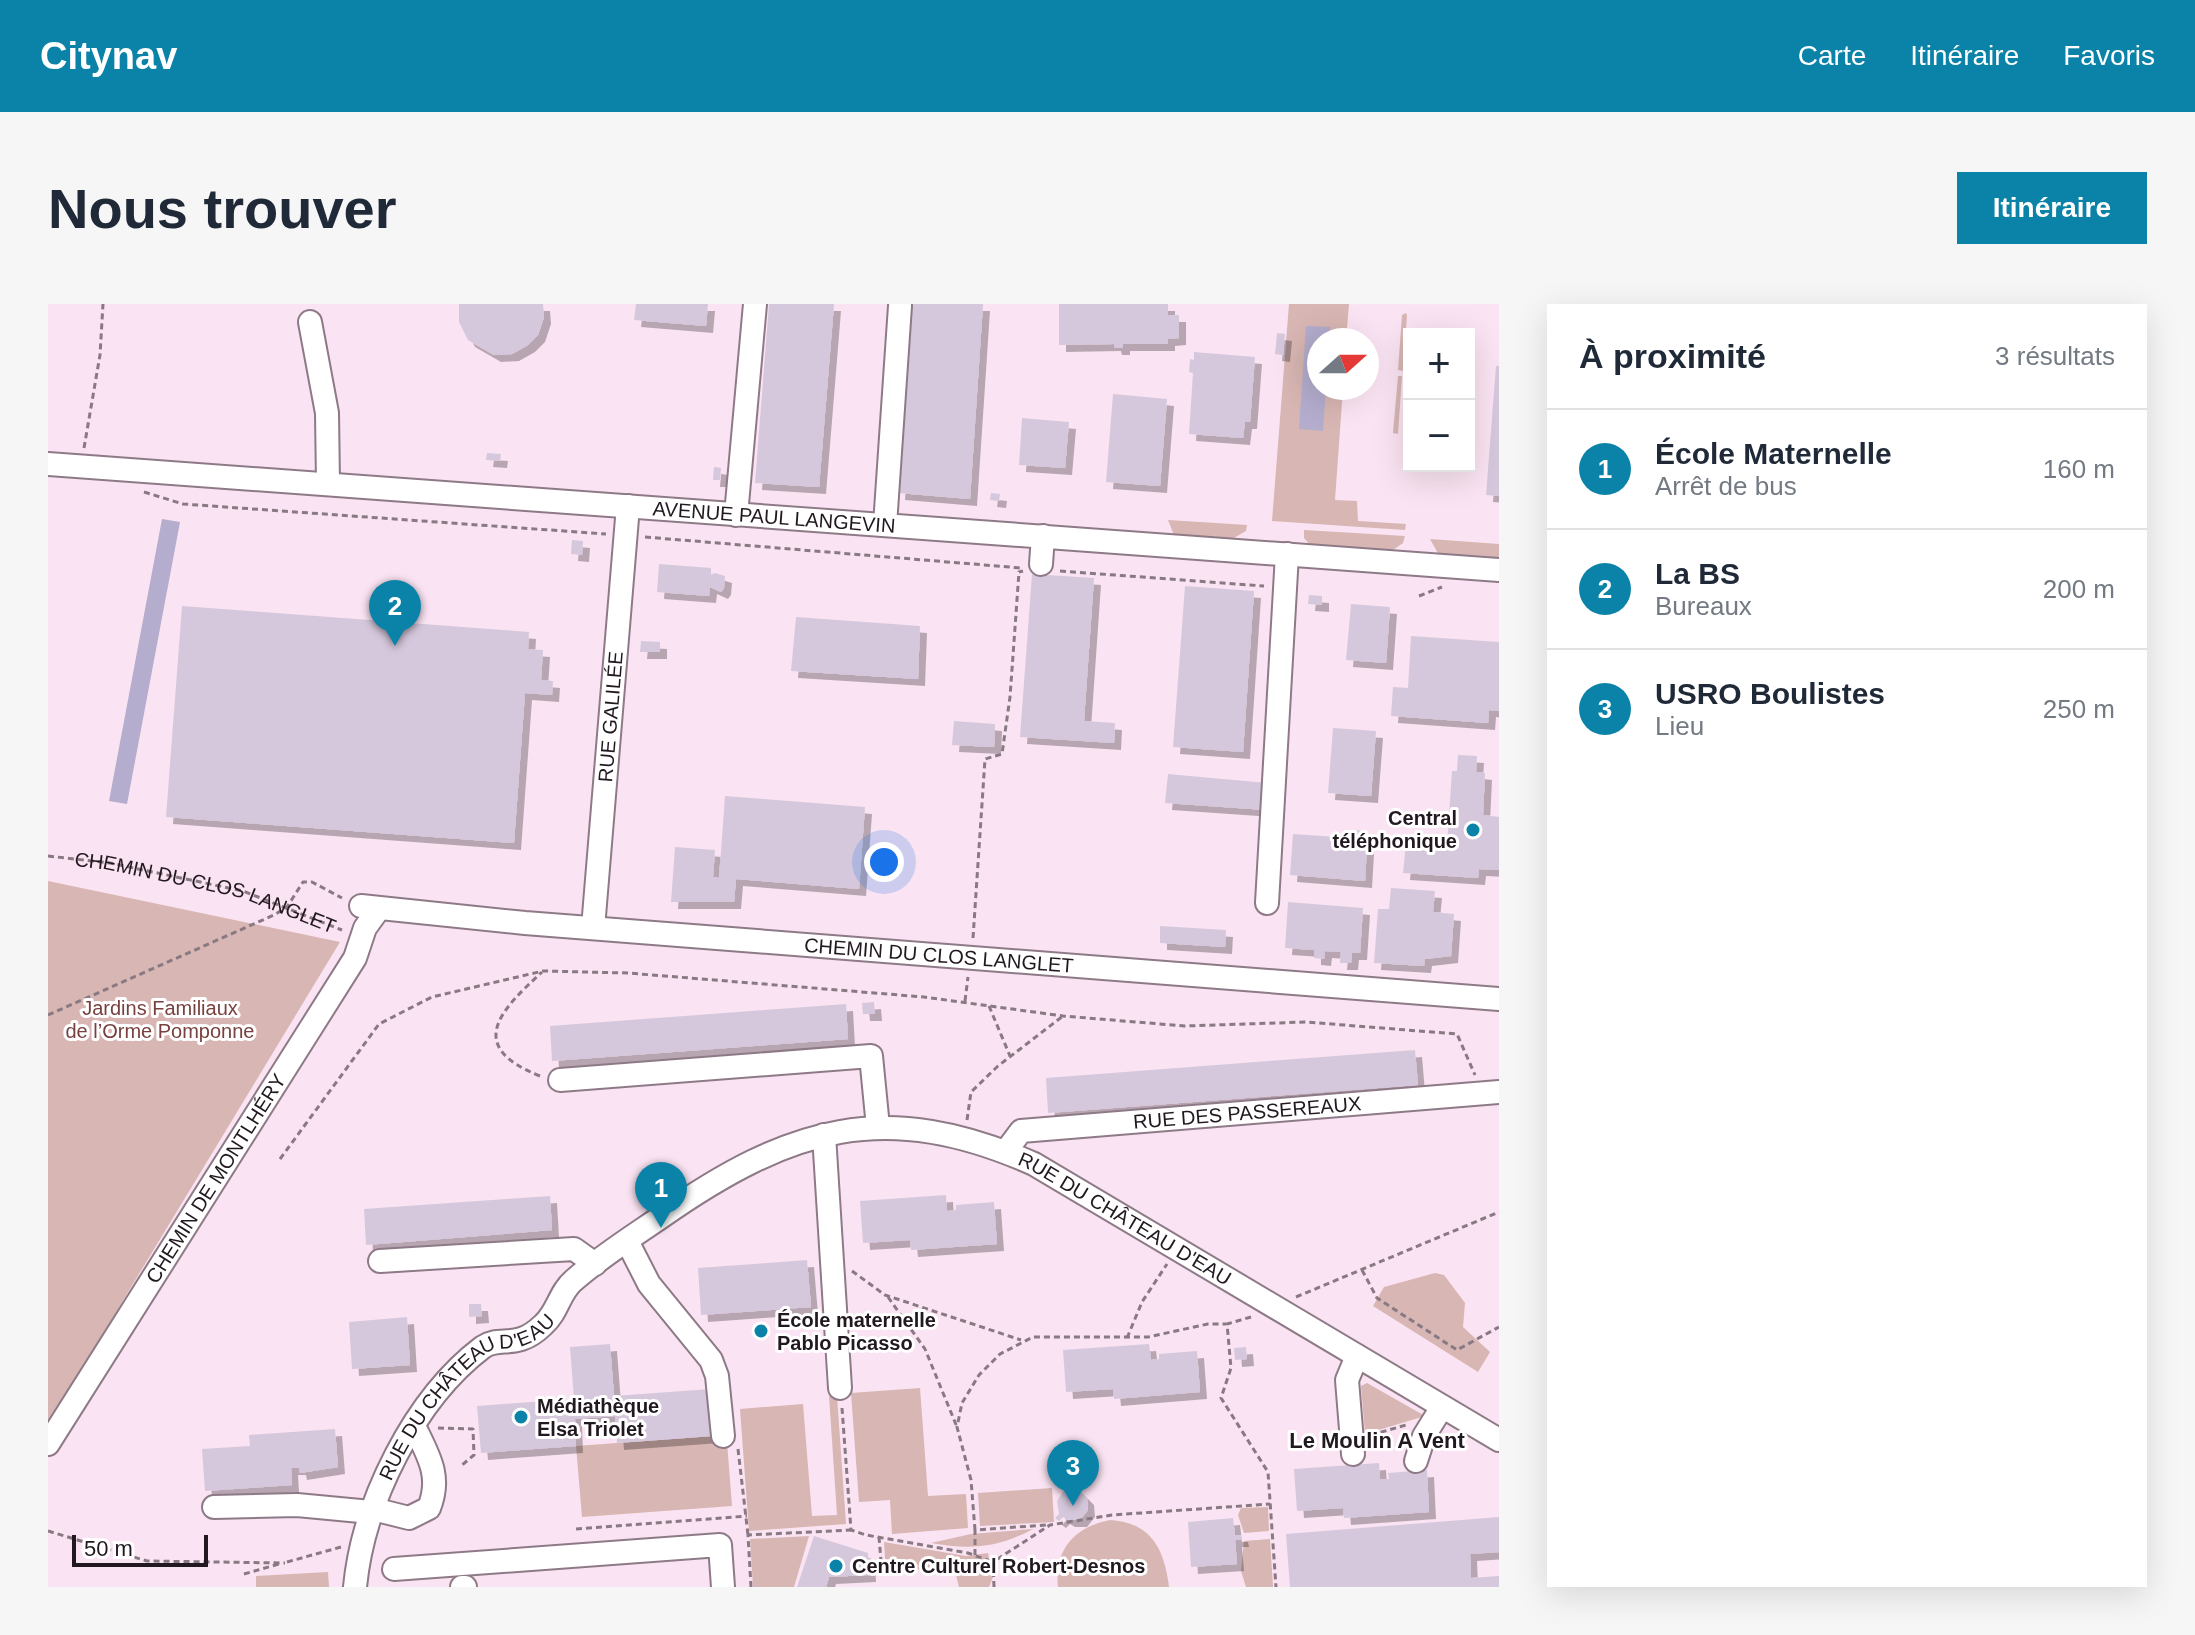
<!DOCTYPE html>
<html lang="fr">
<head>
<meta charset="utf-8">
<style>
  :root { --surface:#fff; --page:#f6f6f7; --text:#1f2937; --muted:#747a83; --line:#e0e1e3; --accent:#0b83a8 }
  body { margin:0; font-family:Arial,sans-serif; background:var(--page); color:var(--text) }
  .controls { position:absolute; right:24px; top:24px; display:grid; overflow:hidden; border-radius:0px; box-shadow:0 8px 32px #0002 }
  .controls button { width:72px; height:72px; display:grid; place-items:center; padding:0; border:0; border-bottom:2px solid var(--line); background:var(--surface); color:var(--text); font:40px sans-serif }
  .compass { position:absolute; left:1259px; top:24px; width:72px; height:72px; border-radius:50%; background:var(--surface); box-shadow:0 8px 32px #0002; rotate:69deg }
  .scale { position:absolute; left:24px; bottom:20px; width:136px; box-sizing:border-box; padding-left:8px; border:4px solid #21191f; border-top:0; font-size:22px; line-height:28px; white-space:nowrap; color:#21191f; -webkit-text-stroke:6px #fff; paint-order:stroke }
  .you { position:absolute; left:836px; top:558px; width:28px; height:28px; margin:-20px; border:6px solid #fff; border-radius:50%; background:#1a73e8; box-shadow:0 0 0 12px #1a73e833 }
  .badge { display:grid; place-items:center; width:52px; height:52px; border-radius:50%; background:var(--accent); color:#fff; font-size:26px; font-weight:700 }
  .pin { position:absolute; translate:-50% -66px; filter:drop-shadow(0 2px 4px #0008) }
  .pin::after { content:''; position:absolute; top:42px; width:28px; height:24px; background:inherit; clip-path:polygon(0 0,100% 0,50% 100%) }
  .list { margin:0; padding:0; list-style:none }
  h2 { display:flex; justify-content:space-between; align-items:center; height:104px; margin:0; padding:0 32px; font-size:34px }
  h2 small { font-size:26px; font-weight:400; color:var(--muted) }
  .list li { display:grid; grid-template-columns:52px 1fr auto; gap:24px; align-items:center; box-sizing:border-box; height:120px; padding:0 32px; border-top:2px solid var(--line) }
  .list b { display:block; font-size:30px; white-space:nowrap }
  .list p { margin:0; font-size:26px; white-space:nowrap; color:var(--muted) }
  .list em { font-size:26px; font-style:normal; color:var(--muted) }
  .map { position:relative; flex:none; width:1451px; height:1283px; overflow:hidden; border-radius:0px }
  header { display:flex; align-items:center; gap:48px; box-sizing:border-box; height:112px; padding:0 40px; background:var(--accent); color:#fff }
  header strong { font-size:38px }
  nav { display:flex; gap:44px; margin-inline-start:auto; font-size:28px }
  .intro { display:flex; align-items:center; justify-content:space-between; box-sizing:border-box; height:192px; padding:0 48px }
  h1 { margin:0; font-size:56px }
  .button { padding:20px 36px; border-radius:0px; background:var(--accent); color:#fff; font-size:28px; font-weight:700 }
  main { display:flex; gap:48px; padding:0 48px }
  aside { flex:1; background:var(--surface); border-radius:0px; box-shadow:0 8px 32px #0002 }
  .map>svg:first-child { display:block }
</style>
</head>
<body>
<header>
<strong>Citynav</strong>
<nav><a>Carte</a><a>Itinéraire</a><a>Favoris</a></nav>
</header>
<div class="intro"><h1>Nous trouver</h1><a class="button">Itinéraire</a></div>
<main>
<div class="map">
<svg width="1451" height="1283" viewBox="0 0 1451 1283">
  <defs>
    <filter id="shadow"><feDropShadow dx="7" dy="7" stdDeviation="0" flood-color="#0004"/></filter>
  </defs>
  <rect width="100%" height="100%" fill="#fae3f2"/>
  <g fill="#d8b6b3">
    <path d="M1241 0H1301L1298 36H1271V84H1295L1287 196 1309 197 1310 217 1358 220 1357 226 1224 217Z"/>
    <path d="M1358 9 1359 11 1355 67 1350 66 1354 11Z"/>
    <path d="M1350 72H1354L1350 130 1345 129Z"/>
    <path d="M1120 216 1199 221 1198 227 1184 235 1126 231Z"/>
    <path d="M1256 226 1357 232 1355 239 1342 248 1263 242 1256 234Z"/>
    <path d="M1382 235 1451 240V255L1391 251Z"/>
    <path d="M0 577 292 638 74 998 0 1136Z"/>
    <path d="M1387 969 1396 971 1417 999 1415 1023 1442 1048 1430 1068 1325 1002 1336 983Z"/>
    <path d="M1319 1079 1377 1112 1317 1130 1313 1082Z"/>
    <path d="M872 1084 880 1192 918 1190 920 1224 844 1230 842 1196 811 1198 803 1089Z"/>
    <path d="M781 1092H789L798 1220 701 1227 692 1105 755 1100 764 1212 789 1211Z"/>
    <path d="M665 1132 666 1139 679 1138 684 1202 534 1213 528 1142Z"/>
    <path d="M1004 1184 1006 1218 932 1222 930 1189Z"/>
    <path d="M1220 1203 1221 1227 1196 1229 1190 1211 1193 1204Z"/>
    <path d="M1062 1216C1104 1219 1116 1245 1121 1283H1010C1006 1246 1026 1223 1062 1216Z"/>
    <path d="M985 1225C950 1244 922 1246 883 1239L923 1230Z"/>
    <path d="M761 1232 746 1283H705L702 1235Z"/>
    <path d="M1222 1235 1225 1283H1198L1193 1267 1196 1237Z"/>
    <path d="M836 1238 918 1252 940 1249 945 1273 941 1283H911L906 1263 838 1268Z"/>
    <path d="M280 1268 281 1283H208V1272Z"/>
  </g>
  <g fill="#b4adce">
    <path d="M1258 22 1282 23 1281 36H1271V84H1278L1275 127 1251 125Z"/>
    <path d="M114 215 132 218 79 500 61 497Z"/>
  </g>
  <g fill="#d6c8dc" filter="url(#shadow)">
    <path d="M411 0H495L496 13 490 31 480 41 464 50 446 51 420 36 411 18Z"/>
    <path d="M588 0H660L658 22 586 16Z"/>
    <path d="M721 0H786L771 183 707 179Z"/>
    <path d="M863 0H935L922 195 850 189Z"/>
    <path d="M1011 0H1120V11H1131V34L1120 35V40H1075V44H1067L1066 40 1011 41Z"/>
    <path d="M1229 29 1237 30 1235 51 1227 50Z"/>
    <path d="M1146 48 1207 53 1202 118H1197L1195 134 1141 130 1145 69 1141 68 1142 55 1146 56Z"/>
    <path d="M1448 62H1451V192L1438 191Z"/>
    <path d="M1065 90 1119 95 1112 182 1058 178Z"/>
    <path d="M974 114 1021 118 1017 164 971 161Z"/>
    <path d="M439 149 453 150 452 157 438 156Z"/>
    <path d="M666 163 673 164 672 176H665Z"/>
    <path d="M943 189 952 190 951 197 942 196Z"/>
    <path d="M524 236 535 237 534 251 523 250Z"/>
    <path d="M611 260 663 264V271L667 269 677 272 676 284 673 288 662 283 661 292 609 288Z"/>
    <path d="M984 270 1046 274 1036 417 1067 419 1066 439 972 433Z"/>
    <path d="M1137 282 1206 287 1195 448 1125 443Z"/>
    <path d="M1261 291 1274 292V301L1260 300Z"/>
    <path d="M1303 300 1342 303 1338 359 1298 356Z"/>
    <path d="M134 302 481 328 480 345 495 346 493 376 505 377 504 391 477 389 466 539 118 513Z"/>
    <path d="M748 313 872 322 870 375 743 367Z"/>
    <path d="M1363 332 1451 338V407L1441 406 1440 419 1343 412 1345 383 1360 384Z"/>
    <path d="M593 337 612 338V348H592Z"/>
    <path d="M906 417 947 420 946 443 904 441Z"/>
    <path d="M1285 424 1328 427 1323 492 1280 489Z"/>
    <path d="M1410 451 1429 452 1428 468 1437 469 1435 511 1451 513V566L1431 565 1430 574 1355 569 1358 539 1399 542 1404 467H1409Z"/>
    <path d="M1120 470 1219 479 1218 506 1117 499Z"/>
    <path d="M677 492 817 503 811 585 688 575 686 598H623L627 543 667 546 665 573 671 574Z"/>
    <path d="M1305 526 1320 527 1317 577 1242 571 1245 530 1304 534Z"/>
    <path d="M1343 584 1387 587 1385 608 1406 610 1403 652 1377 655 1376 662 1326 659 1330 605H1341Z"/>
    <path d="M1240 598 1315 604 1312 649H1304L1303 659H1292L1293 648 1277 647 1276 655 1266 654V646L1237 644Z"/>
    <path d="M1112 622 1178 626 1177 643 1112 639Z"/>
    <path d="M826 698 827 710H815L814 699Z"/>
    <path d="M798 700 800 735 504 757 502 722Z"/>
    <path d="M1367 746 1370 781 1000 809 998 774Z"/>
    <path d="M898 891 899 907 908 906V901L946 898 949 940 863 946 862 936 815 939 812 897Z"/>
    <path d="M502 892 504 926 318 941 316 905Z"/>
    <path d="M759 956 763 1003 653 1011 650 964Z"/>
    <path d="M421 1000H433L434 1012 421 1013Z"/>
    <path d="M359 1013 362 1061 304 1065 301 1018Z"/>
    <path d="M562 1040 566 1092 662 1085 665 1132 569 1139 567 1112 527 1115 528 1142 433 1149 429 1102 526 1095 522 1043Z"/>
    <path d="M1101 1040 1103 1056 1111 1055V1050L1149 1047 1152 1088 1066 1095 1065 1085 1018 1088 1015 1046Z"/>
    <path d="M1198 1043 1199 1055 1187 1056 1186 1044Z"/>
    <path d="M287 1125 290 1163 252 1169 251 1164H243L244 1181 157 1187 154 1145 202 1142 201 1131Z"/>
    <path d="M1331 1159 1332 1175H1341L1340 1169 1379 1166 1381 1208 1296 1214 1295 1204 1249 1207 1246 1165Z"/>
    <path d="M1027 1182 1039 1194 1040 1206 1032 1216H1020L1015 1213 1011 1217 1007 1214 1011 1210 1009 1197 1018 1183Z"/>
    <path d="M1451 1213V1248L1422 1250 1423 1274 1451 1272V1283H1242L1238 1230Z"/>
    <path d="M1185 1214 1187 1231H1193L1194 1236H1187L1189 1260 1143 1263 1140 1218Z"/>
    <path d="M766 1232 820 1249 821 1271 781 1273 778 1283H749Z"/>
  </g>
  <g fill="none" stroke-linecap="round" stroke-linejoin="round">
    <g stroke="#8e7a87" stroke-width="26">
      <g id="minor">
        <path d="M262 18 279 109 280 179"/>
        <path id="s2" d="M0 160 1451 266"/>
        <path d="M688 211 707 0"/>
        <path d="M837 221 852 2"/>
        <path d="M993 260 995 232"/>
        <path d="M1219 599 1239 250"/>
        <path id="s3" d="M313 602 477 619 1451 695"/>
        <path id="s4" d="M545 624 580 202"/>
        <path d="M512 776 823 752 830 823"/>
        <path d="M776 831 792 1084"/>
        <path id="s5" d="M958 847 973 827 1451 788"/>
        <path d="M579 937 601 980 663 1056 669 1072 675 1132"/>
        <path d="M332 957 526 945 547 960"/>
        <path id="s6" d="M0 1140 307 654 317 624 330 606"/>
        <path d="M1305 1150 1299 1076 1309 1052"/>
        <path d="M1368 1157 1376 1132 1394 1103"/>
        <path d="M166 1203 249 1201 323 1208"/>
        <path d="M325 1205 361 1214 381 1204C394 1172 380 1151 366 1122"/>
        <path d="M346 1265 672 1241 675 1283"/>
        <path id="s7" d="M307 1283C315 1199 366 1095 435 1043 453 1031 468 1047 495 1021 510 1008 511 989 525 977 552 953 584 933 613 913 742 823 837 794 986 860L1451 1136"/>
        <path d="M414 1283H417"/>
      </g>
    </g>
    <g stroke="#887983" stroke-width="3" stroke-dasharray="6 4" stroke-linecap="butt">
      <path d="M36 144 52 51 55 0"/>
      <path d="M96 188 135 200 558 230"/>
      <path d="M597 233 973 264"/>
      <path d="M1012 267 1216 282"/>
      <path d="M1371 292 1394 283"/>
      <path id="s1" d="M0 552 62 559 195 587 294 626"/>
      <path d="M925 634 937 455 954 450 962 393 971 268 975 267"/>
      <path d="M917 697 920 673"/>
      <path d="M941 702 962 752"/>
      <path d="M0 711 226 611 239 603 255 578H264L294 594"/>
      <path d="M492 772C416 742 453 706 494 668"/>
      <path d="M919 816 923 788 950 762 1015 712"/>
      <path d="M232 855 331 720 384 693 495 667 580 669 876 693 1015 712 1137 722 1258 718 1409 730 1427 771"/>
      <path d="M1314 966 1329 994 1409 1046 1451 1023"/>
      <path d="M804 967 837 991 973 1036"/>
      <path d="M840 993 877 1045 909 1123"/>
      <path d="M1248 993 1451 908"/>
      <path d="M1203 1013 1179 1020 1183 1064 1173 1094 1220 1168 1228 1283"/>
      <path d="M1079 1034 1094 998 1119 960"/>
      <path d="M794 1104 803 1226 818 1231 920 1249 945 1258"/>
      <path d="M390 1124 425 1125 426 1151 414 1161"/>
      <path d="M1323 1131 1358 1121"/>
      <path d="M690 1145 700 1231"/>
      <path d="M528 1225 699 1212"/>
      <path d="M927 1226 923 1176 909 1123 914 1099 931 1071 952 1050 985 1033H1100L1160 1020H1178"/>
      <path d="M0 1227 99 1257 237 1259"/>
      <path d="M831 1233 834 1269"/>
      <path d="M927 1251V1226L998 1221"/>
      <path d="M239 1258 293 1243"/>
      <path d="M196 1270 231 1260"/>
      <path d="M703 1283 700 1231 803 1226"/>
      <path d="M946 1283 945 1258 1002 1221 1064 1211 1222 1200"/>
    </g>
    <use href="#minor" stroke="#fff" stroke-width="22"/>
  </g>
  <g fill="#0b83a8" stroke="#fff" stroke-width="3">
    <circle cx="1425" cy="526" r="8"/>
    <circle cx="713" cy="1027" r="8"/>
    <circle cx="473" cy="1113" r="8"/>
    <circle cx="788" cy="1262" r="8"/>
  </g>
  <g text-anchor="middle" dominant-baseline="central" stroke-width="6" stroke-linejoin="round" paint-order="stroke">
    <g font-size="20" fill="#21191f" stroke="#fff">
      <text stroke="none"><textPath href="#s2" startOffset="728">AVENUE PAUL LANGEVIN</textPath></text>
      <text stroke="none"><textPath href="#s4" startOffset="212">RUE GALILÉE</textPath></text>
      <text stroke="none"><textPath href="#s1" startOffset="162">CHEMIN DU CLOS LANGLET</textPath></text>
      <text stroke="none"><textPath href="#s3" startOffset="580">CHEMIN DU CLOS LANGLET</textPath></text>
      <text stroke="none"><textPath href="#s5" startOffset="252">RUE DES PASSEREAUX</textPath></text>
      <text stroke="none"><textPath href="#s6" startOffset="314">CHEMIN DE MONTLHÉRY</textPath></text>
      <text stroke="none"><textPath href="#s7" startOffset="1012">RUE DU CHÂTEAU D'EAU</textPath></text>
      <text stroke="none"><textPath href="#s7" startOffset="234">RUE DU CHÂTEAU D'EAU</textPath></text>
    </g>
    <g font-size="20" font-weight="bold" fill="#21191f" stroke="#fff" text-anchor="start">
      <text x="1409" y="514" text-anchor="end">Central<tspan x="1409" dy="23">téléphonique</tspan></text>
      <text x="729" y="1016">École maternelle<tspan x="729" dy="23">Pablo Picasso</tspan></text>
      <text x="489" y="1102">Médiathèque<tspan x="489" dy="23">Elsa Triolet</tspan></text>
      <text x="804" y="1262">Centre Culturel Robert-Desnos</text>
    </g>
    <g font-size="20" fill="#78413f" stroke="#fff">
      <text x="112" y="704">Jardins Familiaux<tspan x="112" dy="23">de l’Orme Pomponne</tspan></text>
    </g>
    <g font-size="22" font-weight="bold" fill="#21191f" stroke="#fff">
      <text x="1329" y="1136">Le Moulin A Vent</text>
    </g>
  </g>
</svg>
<div class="controls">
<button>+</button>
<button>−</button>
</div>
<svg class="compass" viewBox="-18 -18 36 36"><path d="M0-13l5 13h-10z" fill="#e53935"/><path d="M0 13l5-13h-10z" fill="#747a83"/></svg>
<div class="scale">50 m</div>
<div class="you"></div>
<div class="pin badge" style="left:613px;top:924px">1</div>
<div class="pin badge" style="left:347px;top:342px">2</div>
<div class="pin badge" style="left:1025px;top:1202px">3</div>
</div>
<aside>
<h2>À proximité<small>3 résultats</small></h2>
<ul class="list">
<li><span class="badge">1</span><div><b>École Maternelle</b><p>Arrêt de bus</p></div><em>160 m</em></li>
<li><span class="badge">2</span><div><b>La BS</b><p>Bureaux</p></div><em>200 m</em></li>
<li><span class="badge">3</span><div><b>USRO Boulistes</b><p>Lieu</p></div><em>250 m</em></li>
</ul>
</aside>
</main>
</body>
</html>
